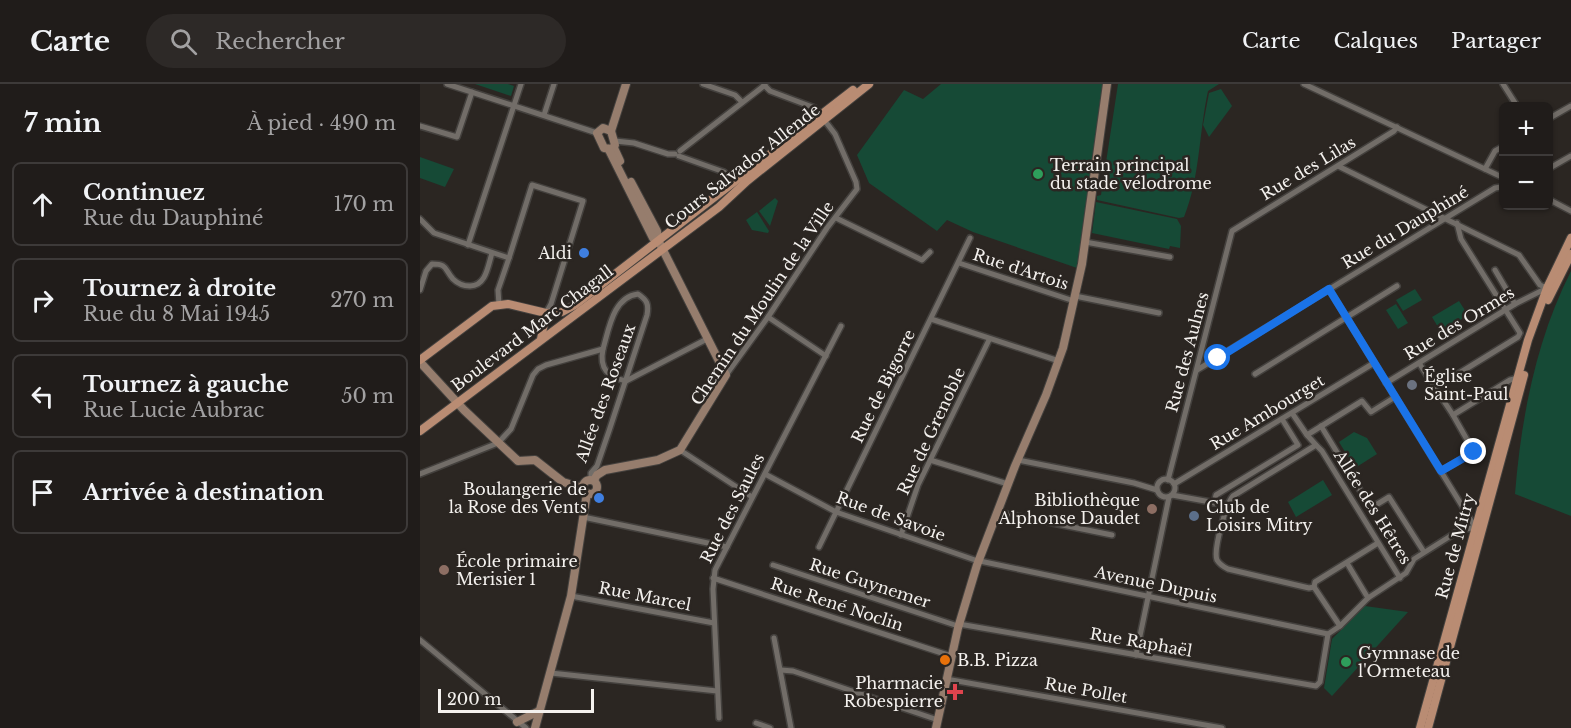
<!DOCTYPE html>
<html lang="fr">
<head>
<meta charset="utf-8">
<style>
  :root { --surface:#201c1a; --page:#2d2927; --text:#f1f3f6; --muted:#a2a1a2; --line:#3d3a39 }
  body { margin:0; font-family:"Libre Baskerville",serif; background:var(--page); color:var(--text) }
  .controls { position:absolute; right:18px; top:18px; display:grid; overflow:hidden; border-radius:9px; box-shadow:0 2px 4px #0004 }
  .controls button { width:54px; height:54px; display:grid; place-items:center; padding:0; border:0; border-bottom:2px solid var(--line); background:var(--surface); color:var(--text); font:30px sans-serif }
  .scale { position:absolute; left:18px; bottom:15px; width:156px; box-sizing:border-box; padding-left:6px; border:3px solid #f4f1ee; border-top:0; font-size:16px; line-height:21px; white-space:nowrap; color:#f4f1ee; -webkit-text-stroke:4px #2b2622; paint-order:stroke }
  .stop { position:absolute; width:18px; height:18px; margin:-14px; border:4px solid #1a73e8; border-radius:50%; background:#fff }
  .stop.end { background:#1a73e8; border-color:#fff; box-shadow:0 2px 6px #0008 }
  .list { margin:0; padding:0; list-style:none }
  h2 { display:flex; justify-content:space-between; align-items:center; height:78px; margin:0; padding:0 24px; font-size:26px }
  h2 small { font-size:20px; font-weight:400; color:var(--muted) }
  .list li { display:grid; grid-template-columns:39px 1fr auto; gap:18px; align-items:center; box-sizing:border-box; height:84px; margin:0 12px 12px; padding:0 12px; border:2px solid var(--line); border-radius:9px }
  .list b { display:block; font-size:22px; white-space:nowrap }
  .list p { margin:0; font-size:20px; white-space:nowrap; color:var(--muted) }
  .list em { font-size:20px; font-style:normal; color:var(--muted) }
  .icon { flex:none; width:33px; height:33px; fill:none; stroke:currentColor; stroke-width:2; stroke-linecap:round; stroke-linejoin:round }
  .map { position:relative; flex:none; width:1151px; height:644px; overflow:hidden }
  header { display:flex; align-items:center; gap:36px; box-sizing:border-box; height:84px; padding:0 30px; background:var(--surface); border-bottom:2px solid var(--line) }
  header strong { font-size:28px }
  nav { display:flex; gap:33px; margin-inline-start:auto; font-size:21px }
  .search { width:420px; height:54px; background:var(--page); display:flex; align-items:center; gap:15px; box-sizing:border-box; padding:0 21px; border-radius:33px; color:var(--muted); font-size:22px }
  main { display:flex }
  aside { flex:1; background:var(--surface) }
  .map>svg:first-child { display:block }
</style>
</head>
<body>
<header>
<strong>Carte</strong>
<div class="search"><svg class="icon" aria-label="search" viewBox="0 0 24 24"><circle cx="10" cy="10" r="6"/><path d="M15 15l6 6"/></svg>Rechercher</div>
<nav><a>Carte</a><a>Calques</a><a>Partager</a></nav>
</header>
<main>
<aside>
<h2>7 min<small>À pied · 490 m</small></h2>
<ul class="list">
<li><svg class="icon" aria-label="ahead" viewBox="0 0 24 24"><path d="M12 20V5M6 11l6-6 6 6"/></svg><div><b>Continuez</b><p>Rue du Dauphiné</p></div><em>170 m</em></li>
<li><svg class="icon" aria-label="right" viewBox="0 0 24 24"><path d="M7 20v-9h11M14 6l5 5-5 5"/></svg><div><b>Tournez à droite</b><p>Rue du 8 Mai 1945</p></div><em>270 m</em></li>
<li><svg class="icon" aria-label="left" viewBox="0 0 24 24"><path d="M17 20v-9H6M10 6l-5 5 5 5"/></svg><div><b>Tournez à gauche</b><p>Rue Lucie Aubrac</p></div><em>50 m</em></li>
<li><svg class="icon" aria-label="arrive" viewBox="0 0 24 24"><path d="M6 21V4h12l-3 4 3 4H6"/></svg><div><b>Arrivée à destination</b></div></li>
</ul>
</aside>
<div class="map">
<svg width="1151" height="644" viewBox="0 0 1151 644">
  <rect width="100%" height="100%" fill="#2b2622"/>
  <g fill="#164a36">
    <path d="M55 0H88L94 2 91 12Z"/>
    <path d="M521 0H684L657 184 553 148 527 136 517 147 449 99 437 71 484 6 503 15Z"/>
    <path d="M698 0H799L788 7C779 48 780 94 764 133L759 134 677 116V112L681 111Z"/>
    <path d="M801 5 812 22 789 53 783 41 789 9Z"/>
    <path d="M0 73 34 85 25 103 0 94Z"/>
    <path d="M355 114 358 117 350 142 339 127Z"/>
    <path d="M676 118 757 135 761 142 760 164 750 162 749 165 672 149Z"/>
    <path d="M337 128 349 147 348 149 332 146 326 136Z"/>
    <path d="M1151 187V432L1095 410C1101 334 1116 256 1151 187Z"/>
    <path d="M995 205 1002 216 983 227 976 216Z"/>
    <path d="M1039 217 1048 231 1021 248 1012 233Z"/>
    <path d="M976 220 988 239 978 245 966 226Z"/>
    <path d="M934 348 947 354 957 370 935 384 919 358Z"/>
    <path d="M903 396 912 411 876 433 868 418Z"/>
    <path d="M945 522 988 528 912 612 904 604 912 555Z"/>
  </g>
  <g fill="none" stroke-linecap="round" stroke-linejoin="round">
    <g stroke="#44413e" stroke-width="8">
      <g id="street">
        <path d="M27 0 177 49"/>
        <path d="M283 0 315 11 322 18"/>
        <path d="M884 0 1084 94"/>
        <path d="M1083 0 1097 22"/>
        <path d="M124 31 134 0"/>
        <path d="M1128 35 1151 22"/>
        <path d="M0 42 37 53 52 8"/>
        <path d="M195 57 214 59 248 70H255"/>
        <path d="M260 67 345 1"/>
        <path d="M259 72 304 88 314 99"/>
        <path d="M918 82 1099 171 1120 201 1127 204"/>
        <path d="M1065 85 1075 67 1084 62"/>
        <path d="M1128 85 1151 72"/>
        <path d="M1128 115 1151 127"/>
        <path d="M416 134 502 176 510 168"/>
        <path d="M0 135 14 149 89 174 78 206 79 221"/>
        <path d="M665 158 750 173"/>
        <path d="M48 161 101 0"/>
        <path d="M89 174 112 101 163 117 131 220 126 229"/>
        <path d="M539 179 654 217"/>
        <path d="M1075 186 1095 220"/>
        <path d="M909 205 1055 443"/>
        <path d="M0 206 6 187 12 180C28 180 24 185 33 195 37 199 44 202 50 202 66 202 68 182 72 169"/>
        <path d="M655 212 739 229"/>
        <path d="M348 233 406 272"/>
        <path d="M511 235 639 277"/>
        <path d="M183 265C179 285 188 293 206 297L287 255"/>
        <path d="M999 279 1033 331 1054 368 1021 387"/>
        <path d="M777 286 1075 104 1081 103 1084 99"/>
        <path d="M835 290 977 202"/>
        <path d="M306 291 348 233 407 144 437 105 436 98 415 50 395 24 350 7 344 1"/>
        <path d="M1028 296 1098 253 1100 249 1041 155 1037 139"/>
        <path d="M966 299 1095 220 1127 204"/>
        <path d="M872 329 887 351 896 361"/>
        <path d="M1033 331 1090 296 1098 294"/>
        <path d="M901 342 951 424 969 413 1004 468"/>
        <path d="M887 351 942 317 951 328 975 313"/>
        <path d="M260 366 332 413"/>
        <path d="M510 376 588 400"/>
        <path d="M598 376 714 399 737 406"/>
        <path d="M0 390 78 359 91 345 113 291 118 285 126 281 183 265C189 245 193 213 218 210 227 216 229 220 227 231L189 347 177 382 171 389V395"/>
        <path d="M345 390 416 428 555 476 908 550"/>
        <circle cx="746" cy="404" r="9"/>
        <path d="M748 396 812 147 974 47 977 43"/>
        <path d="M754 400 954 279"/>
        <path d="M752 411 807 421"/>
        <path d="M794 419 796 411 878 361 862 335"/>
        <path d="M578 428 692 451"/>
        <path d="M163 433 307 463"/>
        <path d="M481 451 498 401 569 256"/>
        <path d="M399 463 550 154"/>
        <path d="M927 479 948 514"/>
        <path d="M353 481 538 542"/>
        <path d="M293 494 531 572"/>
        <path d="M894 503 889 504 808 485C804 483 800 481 797 476 793 466 806 420 813 412L896 361 902 367 980 494"/>
        <path d="M894 503 895 498 958 459"/>
        <path d="M894 503 920 542"/>
        <path d="M151 512 294 539"/>
        <path d="M539 540 896 602 900 598 908 550 920 542 948 514 986 489 994 475 1040 446 1057 443"/>
        <path d="M354 554 371 644"/>
        <path d="M0 556 106 644"/>
        <path d="M716 571 749 413"/>
        <path d="M361 586 373 587 518 636"/>
        <path d="M131 589 297 607"/>
        <path d="M526 595 802 644"/>
        <path d="M299 634 293 505 295 486 421 242"/>
        <path d="M336 639 350 644"/>
      </g>
    </g>
    <g stroke="#44413e" stroke-width="10">
      <g id="secondary">
        <path d="M183 44 191 47 195 61 192 65 184 64 177 49Z"/>
        <path d="M191 47 206 0"/>
        <path d="M194 64 200 77"/>
        <path d="M211 98 237 147 238 156"/>
        <path d="M0 278 44 326 98 377 115 376 143 398 163 404"/>
        <circle cx="170" cy="403" r="7"/>
        <path d="M174 396 177 391 185 386 238 376 260 366 306 291 247 174 238 156 233 154 189 66"/>
        <path d="M97 638 119 627"/>
        <path d="M115 644 151 512 167 409"/>
        <path d="M516 644 538 544 557 481 595 382 626 311 643 264 662 180 687 0"/>
      </g>
    </g>
    <g stroke="#44413e" stroke-width="10">
      <g id="primary">
        <path d="M1128 216 1151 170"/>
        <path d="M121 255 126 229"/>
        <path d="M0 276 72 222 88 220 126 229 142 228 155 221 433 6"/>
        <path d="M0 347 299 123 327 97 449 0"/>
        <path d="M1000 644 1108 256 1127 204 1151 154"/>
        <path d="M1008 644 1104 291"/>
      </g>
    </g>
    <use href="#street" stroke="#726d68" stroke-width="5"/>
    <use href="#secondary" stroke="#967d6d" stroke-width="8"/>
    <use href="#primary" stroke="#b98c73" stroke-width="8"/>
  </g>
  <g fill="none" stroke-linecap="round" stroke-linejoin="round">
    <path stroke="#1a73e8" stroke-width="8" d="M798 274 909 205 1021 387 1054 368"/>
  </g>
  <g fill="#2e9e5b" stroke="#2b2622" stroke-width="2">
    <circle cx="618" cy="90" r="6"/>
    <circle cx="926" cy="578" r="6"/>
  </g>
  <g fill="#3f7fe0" stroke="#2b2622" stroke-width="2">
    <circle cx="164" cy="169" r="6"/>
    <circle cx="179" cy="414" r="6"/>
  </g>
  <circle fill="#6b7280" stroke="#2b2622" stroke-width="2" cx="992" cy="301" r="6"/>
  <g fill="#8d6e63" stroke="#2b2622" stroke-width="2">
    <circle cx="732" cy="425" r="6"/>
    <circle cx="24" cy="486" r="6"/>
  </g>
  <circle fill="#5c6f8a" stroke="#2b2622" stroke-width="2" cx="774" cy="432" r="6"/>
  <circle fill="#e8710a" stroke="#2b2622" stroke-width="2" cx="525" cy="576" r="6"/>
  <path fill="#e0444e" stroke="#2b2622" stroke-width="2" d="M532 599h6v6h6v6h-6v6h-6v-6h-6v-6h6z"/>
  <g text-anchor="middle" dominant-baseline="central" stroke-width="5" stroke-linejoin="round" paint-order="stroke">
    <g font-size="16" fill="#f4f1ee" stroke="#2b2622" text-anchor="start">
      <text x="630" y="81">Terrain principal<tspan x="630" dy="18">du stade vélodrome</tspan></text>
      <text x="152" y="169" text-anchor="end">Aldi</text>
      <text x="1004" y="292">Église<tspan x="1004" dy="18">Saint-Paul</tspan></text>
      <text x="167" y="405" text-anchor="end">Boulangerie de<tspan x="167" dy="18">la Rose des Vents</tspan></text>
      <text x="720" y="416" text-anchor="end">Bibliothèque<tspan x="720" dy="18">Alphonse Daudet</tspan></text>
      <text x="786" y="423">Club de<tspan x="786" dy="18">Loisirs Mitry</tspan></text>
      <text x="36" y="477">École primaire<tspan x="36" dy="18">Merisier 1</tspan></text>
      <text x="938" y="569">Gymnase de<tspan x="938" dy="18">l'Ormeteau</tspan></text>
      <text x="537" y="576">B.B. Pizza</text>
      <text x="523" y="599" text-anchor="end">Pharmacie<tspan x="523" dy="18">Robespierre</tspan></text>
    </g>
    <g font-size="16" fill="#f4f1ee" stroke="#2b2622">
      <text transform="translate(322 82) rotate(-38)">Cours Salvador Allende</text>
      <text transform="translate(888 84) rotate(-31)">Rue des Lilas</text>
      <text transform="translate(985 143) rotate(-31)">Rue du Dauphiné</text>
      <text transform="translate(601 185) rotate(18)">Rue d'Artois</text>
      <text transform="translate(342 219) rotate(-56)">Chemin du Moulin de la Ville</text>
      <text transform="translate(1039 239) rotate(-31)">Rue des Ormes</text>
      <text transform="translate(112 244) rotate(-37)">Boulevard Marc Chagall</text>
      <text transform="translate(767 268) rotate(-75)">Rue des Aulnes</text>
      <text transform="translate(463 302) rotate(-64)">Rue de Bigorre</text>
      <text transform="translate(185 309) rotate(-70)">Allée des Roseaux</text>
      <text transform="translate(847 328) rotate(-31)">Rue Ambourget</text>
      <text transform="translate(511 347) rotate(-65)">Rue de Grenoble</text>
      <text transform="translate(953 423) rotate(58)">Allée des Hêtres</text>
      <text transform="translate(312 424) rotate(-63)">Rue des Saules</text>
      <text transform="translate(471 432) rotate(20)">Rue de Savoie</text>
      <text transform="translate(1035 462) rotate(-75)">Rue de Mitry</text>
      <text transform="translate(450 499) rotate(18)">Rue Guynemer</text>
      <text transform="translate(736 500) rotate(12)">Avenue Dupuis</text>
      <text transform="translate(225 512) rotate(11)">Rue Marcel</text>
      <text transform="translate(417 520) rotate(18)">Rue René Noclin</text>
      <text transform="translate(721 558) rotate(10)">Rue Raphaël</text>
      <text transform="translate(666 606) rotate(10)">Rue Pollet</text>
    </g>
  </g>
</svg>
<div class="controls">
<button>+</button>
<button>−</button>
</div>
<div class="scale">200 m</div>
<div class="stop" style="left:798px;top:274px"></div>
<div class="stop end" style="left:1054px;top:368px"></div>
</div>
</main>
</body>
</html>
